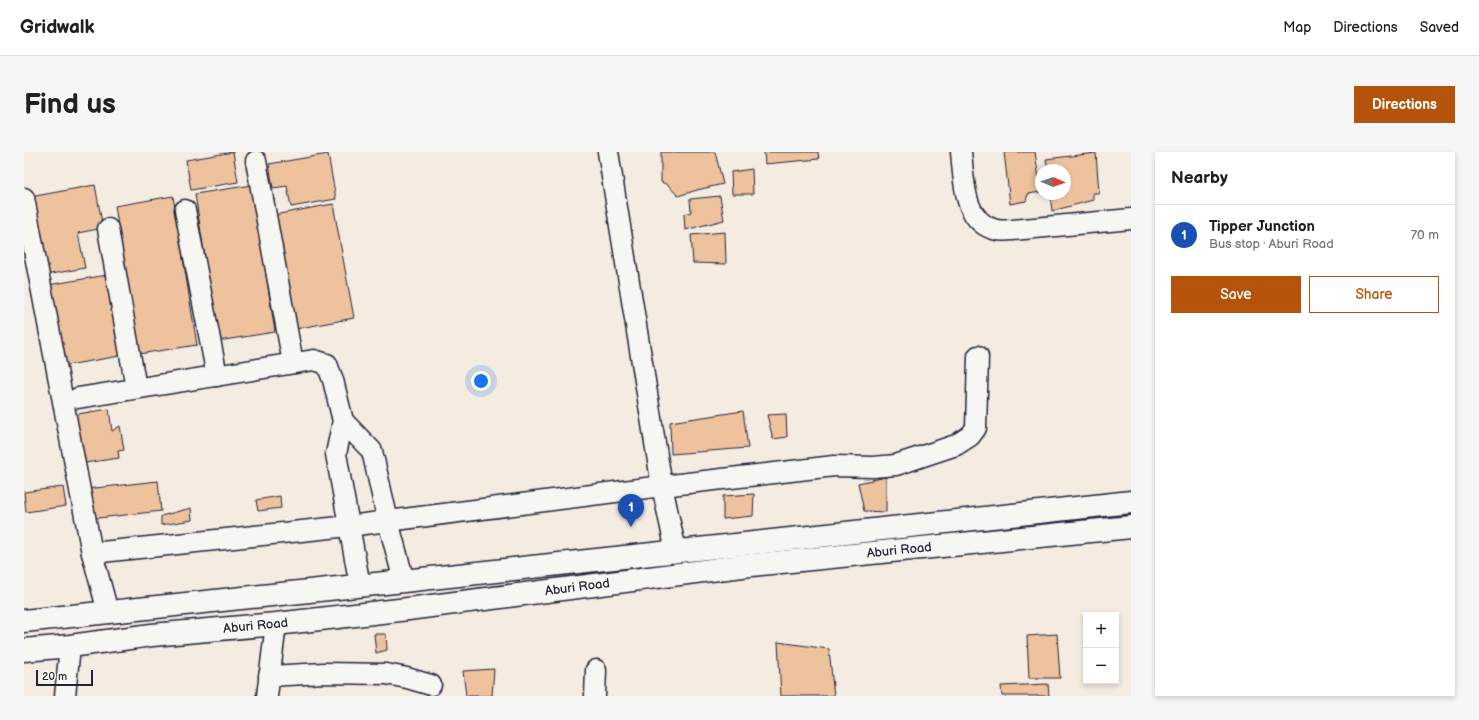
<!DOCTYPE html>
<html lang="en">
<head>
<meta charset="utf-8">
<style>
  :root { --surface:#fff; --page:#f6f6f6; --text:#202124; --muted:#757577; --line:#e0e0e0; --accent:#b45309 }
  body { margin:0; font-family:"Balsamiq Sans",sans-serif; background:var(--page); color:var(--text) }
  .controls { position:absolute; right:12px; bottom:12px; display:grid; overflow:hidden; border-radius:0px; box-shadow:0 2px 6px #0003 }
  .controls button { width:36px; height:36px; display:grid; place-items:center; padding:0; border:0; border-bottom:1px solid var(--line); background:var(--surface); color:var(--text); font:20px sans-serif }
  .compass { position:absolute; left:1011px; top:12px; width:36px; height:36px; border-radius:50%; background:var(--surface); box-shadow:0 2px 6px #0003; rotate:92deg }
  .scale { position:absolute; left:12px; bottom:10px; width:57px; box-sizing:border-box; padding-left:4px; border:2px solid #22223b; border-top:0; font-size:11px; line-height:14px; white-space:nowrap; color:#22223b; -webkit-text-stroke:3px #f6f6f2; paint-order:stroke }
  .you { position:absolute; left:457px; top:229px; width:14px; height:14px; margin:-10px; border:3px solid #fff; border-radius:50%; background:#1a73e8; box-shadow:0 0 0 6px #1a73e833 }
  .badge { display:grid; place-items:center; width:26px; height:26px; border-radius:50%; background:var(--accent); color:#fff; font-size:13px; font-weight:700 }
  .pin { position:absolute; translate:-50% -33px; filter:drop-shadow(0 1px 2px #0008) }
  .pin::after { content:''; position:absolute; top:21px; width:14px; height:12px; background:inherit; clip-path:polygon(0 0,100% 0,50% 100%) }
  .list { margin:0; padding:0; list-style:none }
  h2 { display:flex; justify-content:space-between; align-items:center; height:52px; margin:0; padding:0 16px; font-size:17px }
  h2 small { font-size:13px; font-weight:400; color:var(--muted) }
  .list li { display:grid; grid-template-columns:26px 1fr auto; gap:12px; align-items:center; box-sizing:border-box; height:60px; padding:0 16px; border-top:1px solid var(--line) }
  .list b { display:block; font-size:15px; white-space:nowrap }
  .list p { margin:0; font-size:13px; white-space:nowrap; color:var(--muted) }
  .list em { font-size:13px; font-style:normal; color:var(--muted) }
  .actions { display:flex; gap:8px; padding:12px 16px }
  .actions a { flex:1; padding:9px 0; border:1px solid var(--accent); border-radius:0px; text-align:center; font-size:14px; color:var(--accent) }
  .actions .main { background:var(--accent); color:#fff }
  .map { position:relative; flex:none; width:1107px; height:544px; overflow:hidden; border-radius:0px }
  header { display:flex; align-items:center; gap:24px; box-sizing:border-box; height:56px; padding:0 20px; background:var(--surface); border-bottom:1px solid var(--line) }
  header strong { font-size:19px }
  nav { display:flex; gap:22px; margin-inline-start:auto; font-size:14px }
  .intro { display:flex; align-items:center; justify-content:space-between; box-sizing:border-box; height:96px; padding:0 24px }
  h1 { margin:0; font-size:28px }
  .button { padding:10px 18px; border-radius:0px; background:var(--accent); color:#fff; font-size:14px; font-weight:700 }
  main { display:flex; gap:24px; padding:0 24px }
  aside { flex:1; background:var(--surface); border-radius:0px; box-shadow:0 2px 6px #0003 }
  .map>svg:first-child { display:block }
</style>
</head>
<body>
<header>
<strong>Gridwalk</strong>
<nav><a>Map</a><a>Directions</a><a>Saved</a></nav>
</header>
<div class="intro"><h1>Find us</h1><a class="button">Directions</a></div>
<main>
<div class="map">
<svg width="1107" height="544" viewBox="0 0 1107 544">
  <rect width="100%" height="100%" fill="#f4ece1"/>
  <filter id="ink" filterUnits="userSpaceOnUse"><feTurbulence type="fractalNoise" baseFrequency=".025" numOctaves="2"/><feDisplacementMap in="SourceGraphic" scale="8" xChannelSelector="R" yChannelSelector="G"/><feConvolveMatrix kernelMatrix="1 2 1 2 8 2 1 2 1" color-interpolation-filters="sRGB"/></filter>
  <g filter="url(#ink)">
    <g fill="#eec29d" stroke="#22223b">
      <path d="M209 0 214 30 167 38 162 8Z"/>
      <path d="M637 0H691L699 32 673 38 654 44 644 33 637 30Z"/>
      <path d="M740 0H794L795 7 741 12Z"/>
      <path d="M980 0H1011L1017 40 1004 42 1002 49 986 52Z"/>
      <path d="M1072 1 1075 41H1069V48L1028 59 1026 42H1041V18H1024L1022 7Z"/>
      <path d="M304 2 312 47 267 55 263 34 249 36 245 12Z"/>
      <path d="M728 17 729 42H708L707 20Z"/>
      <path d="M71 33 79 76 54 81 61 116 21 123 6 45Z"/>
      <path d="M228 33 251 180 194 189 171 42Z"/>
      <path d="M149 44 173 193 115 202 91 54Z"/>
      <path d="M696 44 700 68 661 78 660 62 667 60 666 47Z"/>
      <path d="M309 52 330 166 271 177 250 63Z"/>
      <path d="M701 80 702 112 669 111 667 83Z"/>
      <path d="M83 123 96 204 38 214 24 133Z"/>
      <path d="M85 257 88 279 96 274 100 298 94 299 95 306 54 312 47 263Z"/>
      <path d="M719 259 724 296 647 302 646 270Z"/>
      <path d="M762 262 763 285 749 287 743 263Z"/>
      <path d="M862 325V360L840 359 834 331Z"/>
      <path d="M134 329 137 359 65 367 62 337Z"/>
      <path d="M39 335 42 354 2 360 0 340Z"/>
      <path d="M730 342 729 364 699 367V344Z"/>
      <path d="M256 344 257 356 234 359 232 348Z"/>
      <path d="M167 356 168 368 137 373V364Z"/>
      <path d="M350 482H362L363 498 352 501Z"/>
      <path d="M1033 482 1036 526H1005L1003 484Z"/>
      <path d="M754 490 805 497 810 544H757Z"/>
      <path d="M470 517 468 544H442L439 519Z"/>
      <path d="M1024 532 1025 544H978L977 534Z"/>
    </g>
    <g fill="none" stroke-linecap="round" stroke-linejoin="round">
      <g stroke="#22223b" stroke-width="23">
        <g id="minor">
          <path d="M584 0 638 334 652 399"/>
          <path d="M937 0C940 28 939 71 973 78 978 79 984 78 989 78L1107 67"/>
          <path d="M232 9 269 211"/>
          <path d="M0 46 68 401 84 460"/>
          <path d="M161 58 193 224"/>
          <path d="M84 77 112 236"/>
          <path d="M54 246 290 208 303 212 309 228 319 269 312 302 336 434"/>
          <path d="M319 269 348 299 364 369 380 429"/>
          <path d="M68 401 325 374 638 334 810 314 849 315 872 313 932 293 946 284 952 276 954 204"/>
          <path d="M245 524 300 521 362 522 383 526 407 533"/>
          <path d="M41 544 46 494"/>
          <path d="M243 544 252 472"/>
          <path d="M571 544 572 518"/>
        </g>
      </g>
      <g stroke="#22223b" stroke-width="25">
        <g id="highway">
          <path d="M0 469 361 431 1107 350"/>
          <path id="s1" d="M0 498 46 494 128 483 252 472 384 457 718 414 1107 375"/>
        </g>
      </g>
      <use href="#minor" stroke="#f6f6f2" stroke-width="20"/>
      <use href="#highway" stroke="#f6f6f2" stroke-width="22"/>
    </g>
  </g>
  <g text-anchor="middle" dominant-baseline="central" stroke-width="3.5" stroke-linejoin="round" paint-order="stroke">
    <g font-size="13" fill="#22223b" stroke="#f6f6f2">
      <text stroke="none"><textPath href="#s1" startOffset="881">Aburi Road</textPath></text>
      <text stroke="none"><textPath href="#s1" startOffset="557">Aburi Road</textPath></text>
      <text stroke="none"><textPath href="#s1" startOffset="233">Aburi Road</textPath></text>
    </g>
  </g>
</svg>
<div class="controls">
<button>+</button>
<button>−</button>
</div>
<svg class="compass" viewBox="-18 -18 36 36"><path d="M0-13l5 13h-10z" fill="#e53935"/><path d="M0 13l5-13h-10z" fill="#757577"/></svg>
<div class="scale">20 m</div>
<div class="you"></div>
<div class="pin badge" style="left:607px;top:375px;background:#1a4fb4">1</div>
</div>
<aside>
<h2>Nearby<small></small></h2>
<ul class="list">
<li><span class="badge" style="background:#1a4fb4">1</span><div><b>Tipper Junction</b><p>Bus stop · Aburi Road</p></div><em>70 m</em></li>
</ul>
<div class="actions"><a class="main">Save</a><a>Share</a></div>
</aside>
</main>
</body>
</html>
